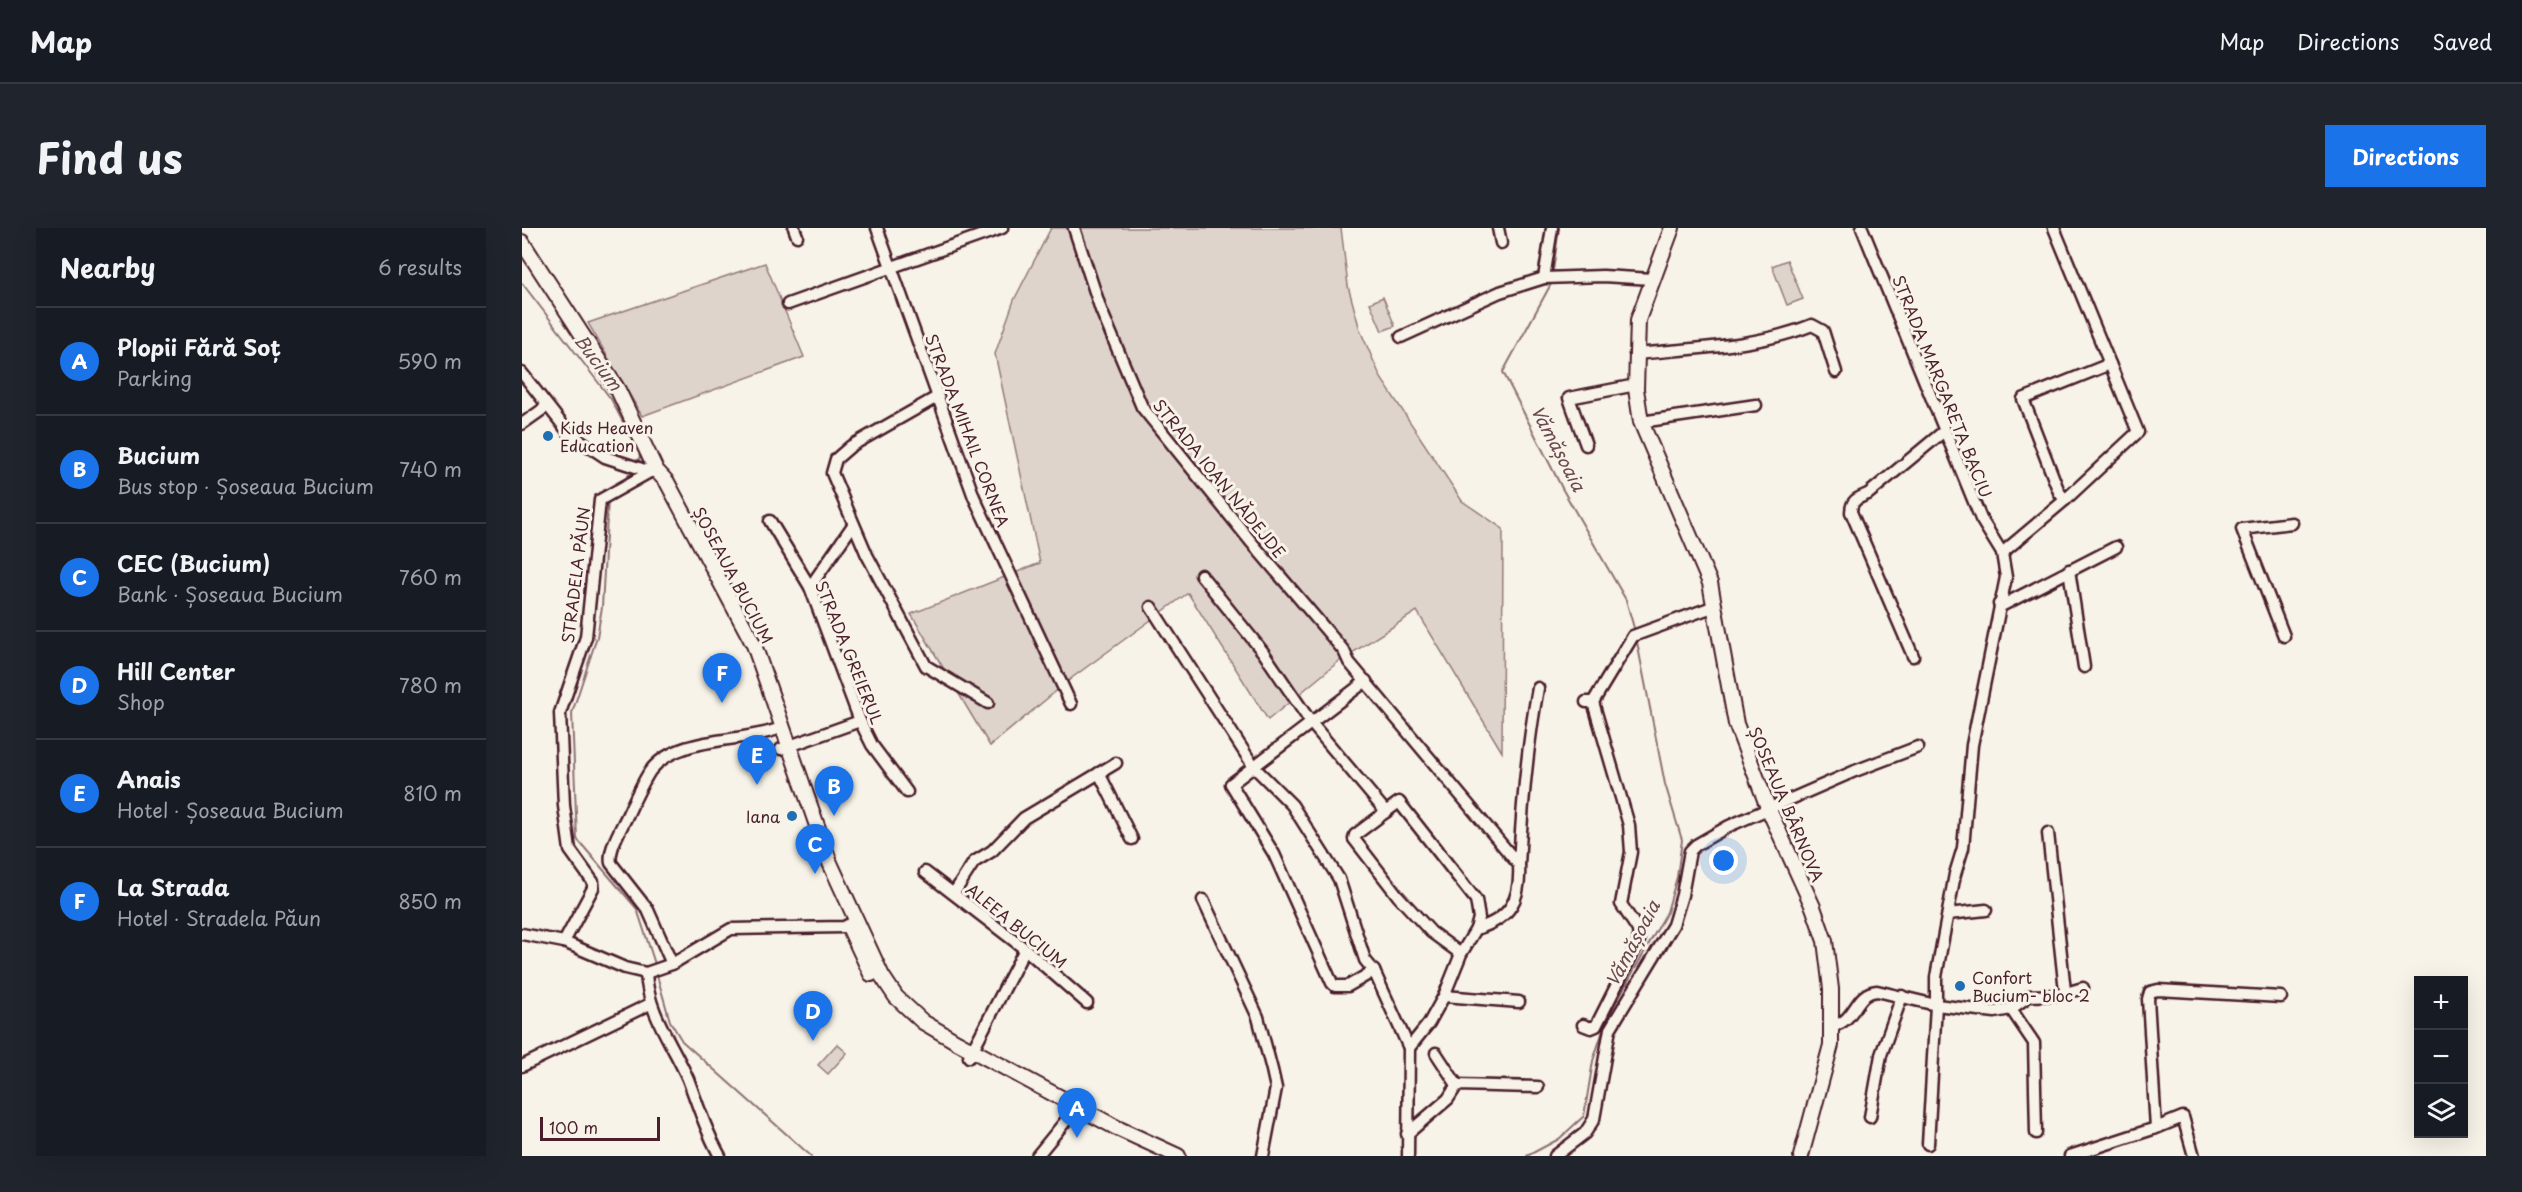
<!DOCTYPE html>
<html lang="en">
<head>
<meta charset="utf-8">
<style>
  :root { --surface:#171b24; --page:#20242c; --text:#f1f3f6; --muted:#9ea1a6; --line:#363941; --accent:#1a73e8 }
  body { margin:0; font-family:"Playpen Sans",sans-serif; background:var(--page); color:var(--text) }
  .controls { position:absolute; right:18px; bottom:18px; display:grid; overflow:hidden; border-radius:0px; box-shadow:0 6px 24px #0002 }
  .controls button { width:54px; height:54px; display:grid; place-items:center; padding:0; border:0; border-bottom:2px solid var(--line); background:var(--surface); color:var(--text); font:30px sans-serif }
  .scale { position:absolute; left:18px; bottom:15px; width:120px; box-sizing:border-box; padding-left:6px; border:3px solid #4a1f2b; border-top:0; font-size:16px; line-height:21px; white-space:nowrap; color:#4a1f2b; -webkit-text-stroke:4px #f7f3e8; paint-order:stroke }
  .you { position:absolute; left:1202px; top:633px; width:21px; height:21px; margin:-15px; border:4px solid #fff; border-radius:50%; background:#1a73e8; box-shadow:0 0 0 9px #1a73e833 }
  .badge { display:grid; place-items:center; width:39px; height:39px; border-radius:50%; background:var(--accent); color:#fff; font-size:20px; font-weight:700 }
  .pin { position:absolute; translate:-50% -50px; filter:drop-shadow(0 2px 3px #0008) }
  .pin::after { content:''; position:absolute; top:32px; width:21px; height:18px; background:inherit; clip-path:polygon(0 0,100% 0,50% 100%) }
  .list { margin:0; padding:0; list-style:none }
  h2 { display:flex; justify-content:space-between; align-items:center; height:78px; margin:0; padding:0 24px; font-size:26px }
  h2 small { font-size:20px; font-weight:400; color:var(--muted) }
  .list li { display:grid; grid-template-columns:39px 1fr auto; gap:18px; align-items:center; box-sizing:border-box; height:108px; padding:0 24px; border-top:2px solid var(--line) }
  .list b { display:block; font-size:22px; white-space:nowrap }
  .list p { margin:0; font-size:20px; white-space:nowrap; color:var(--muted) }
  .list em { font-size:20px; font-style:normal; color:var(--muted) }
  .icon { flex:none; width:33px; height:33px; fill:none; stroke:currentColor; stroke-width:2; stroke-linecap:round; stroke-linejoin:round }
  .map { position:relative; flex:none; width:1964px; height:928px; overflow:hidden; border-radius:0px }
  header { display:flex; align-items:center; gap:36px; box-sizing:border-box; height:84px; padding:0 30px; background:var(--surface); border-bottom:2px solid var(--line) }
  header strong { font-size:28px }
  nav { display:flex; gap:33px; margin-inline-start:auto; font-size:21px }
  .intro { display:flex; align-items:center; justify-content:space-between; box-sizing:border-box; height:144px; padding:0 36px }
  h1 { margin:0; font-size:42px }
  .button { padding:15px 27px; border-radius:0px; background:var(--accent); color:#fff; font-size:21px; font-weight:700 }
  main { display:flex; gap:36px; padding:0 36px }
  aside { flex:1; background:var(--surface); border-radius:0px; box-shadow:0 6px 24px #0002 }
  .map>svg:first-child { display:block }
</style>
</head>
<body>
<header>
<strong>Map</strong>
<nav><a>Map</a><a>Directions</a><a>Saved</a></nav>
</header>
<div class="intro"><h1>Find us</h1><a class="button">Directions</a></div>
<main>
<aside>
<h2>Nearby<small>6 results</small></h2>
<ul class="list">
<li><span class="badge">A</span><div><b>Plopii Fără Soț</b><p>Parking</p></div><em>590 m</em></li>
<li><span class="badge">B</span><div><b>Bucium</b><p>Bus stop · Șoseaua Bucium</p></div><em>740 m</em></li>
<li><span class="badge">C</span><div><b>CEC (Bucium)</b><p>Bank · Șoseaua Bucium</p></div><em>760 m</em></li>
<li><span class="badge">D</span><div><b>Hill Center</b><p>Shop</p></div><em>780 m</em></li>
<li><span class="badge">E</span><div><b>Anais</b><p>Hotel · Șoseaua Bucium</p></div><em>810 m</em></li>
<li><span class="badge">F</span><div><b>La Strada</b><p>Hotel · Stradela Păun</p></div><em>850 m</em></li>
</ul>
</aside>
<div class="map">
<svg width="1964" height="928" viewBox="0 0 1964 928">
  <rect width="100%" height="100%" fill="#f7f3e8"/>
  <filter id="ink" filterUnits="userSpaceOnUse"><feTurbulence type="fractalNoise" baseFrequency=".0167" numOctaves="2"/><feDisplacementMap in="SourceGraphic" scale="12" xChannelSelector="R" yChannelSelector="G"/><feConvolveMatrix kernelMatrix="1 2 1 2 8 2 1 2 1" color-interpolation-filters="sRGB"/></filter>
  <g filter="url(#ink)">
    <g fill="#ded4cc" stroke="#947a7c" stroke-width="1.5">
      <path d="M529 0H819L826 58 838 102 859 150 940 273 981 301 980 524 895 383 816 434 746 492 666 365 551 449 468 518 389 386 518 335 473 126 492 72Z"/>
      <path d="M1265 32 1281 71 1265 77 1250 38Z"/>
      <path d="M243 35 282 129 120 188 66 95Z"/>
      <path d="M861 69 873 98 860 103 848 75Z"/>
      <path d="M315 816 325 825 306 846 296 837Z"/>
    </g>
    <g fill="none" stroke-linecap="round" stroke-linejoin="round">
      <g stroke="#8e7275" stroke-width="2">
        <path d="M1031 43 1037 0"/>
        <path d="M0 55 89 171 118 227 116 236"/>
        <path d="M1029 56 981 144 1041 262 1104 372 1112 400"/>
        <path d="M101 254 111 242"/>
        <path d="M86 262 96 256"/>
        <path d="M86 271 80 379 75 409 50 485 55 611 115 681 134 739"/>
        <path d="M134 744 148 793 160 813 289 928"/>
        <path d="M1005 928 1037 911 1062 888 1071 833 1085 790 1145 684 1155 649 1160 612 1143 556 1115 414"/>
      </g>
      <g stroke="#4a1f2b" stroke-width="15">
        <g id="minor">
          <path d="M272 0 275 8"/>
          <path d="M355 0 452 269 549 476"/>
          <path d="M552 0 579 82 620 179 730 315 822 423 827 434 997 637C999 672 988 691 954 701"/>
          <path d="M976 0 979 15"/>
          <path d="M1340 0 1459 291 1480 325"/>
          <path d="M1022 50 1030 0"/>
          <path d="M266 76 480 0"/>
          <path d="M879 109 978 64 1022 50 1081 48 1130 51"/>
          <path d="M1113 126C1173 120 1235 119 1290 97L1301 103 1314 144"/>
          <path d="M0 145 47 205 83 229 129 244"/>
          <path d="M415 169 329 218 314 231 310 245 345 327 404 438 466 475"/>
          <path d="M1119 194 1234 177"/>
          <path d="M0 196 24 179"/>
          <path d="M1064 217 1047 170 1114 157"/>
          <path d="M1543 272 1537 264 1501 171 1588 136"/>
          <path d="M248 293 288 359 338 493 350 517 385 564"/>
          <path d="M1547 342 1562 439"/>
          <path d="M679 347 741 424 790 496 864 584"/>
          <path d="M288 359 331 297"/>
          <path d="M1477 376 1481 377 1594 319"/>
          <path d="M629 379 732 539 770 577 817 651 843 732 852 743 887 820"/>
          <path d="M1762 408 1720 301 1770 295"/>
          <path d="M1391 428 1329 284C1329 272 1336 270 1346 266L1421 204"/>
          <path d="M844 453 709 556 752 626 810 755 813 758H826L852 743"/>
          <path d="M1064 474H1071L1111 408 1193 378"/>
          <path d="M259 521 338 493"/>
          <path d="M577 545 610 611"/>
          <path d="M1526 605 1543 763"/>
          <path d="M997 637C1000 577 1005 519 1016 460"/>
          <path d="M403 644 503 721 565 775"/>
          <path d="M432 665 452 634 470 623 502 590 594 535"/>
          <path d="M681 672 736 789 750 842 754 860 741 928"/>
          <path d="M1426 686 1464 682"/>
          <path d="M0 706 42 714 103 740 124 745 150 736 209 701 322 699 334 693"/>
          <path d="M42 714 71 660V654L48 622 42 578 38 485 64 409 78 272 126 245"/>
          <path d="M150 736 126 682 89 635C86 621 99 601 105 588 112 573 119 557 128 543 155 508 215 515 253 502"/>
          <path d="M124 745C126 786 150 814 166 851 176 877 184 904 198 928"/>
          <path d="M922 768 997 774"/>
          <path d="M1489 781 1512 815 1514 905"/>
          <path d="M1061 797 1069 800 1074 798 1117 713 1116 702 1099 676 1109 624 1107 597 1071 474"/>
          <path d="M1311 798C1335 792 1332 765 1355 763L1414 777 1473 784 1489 781 1507 768 1537 767 1561 760"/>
          <path d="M914 825 935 857"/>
          <path d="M447 829 503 721"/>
          <path d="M0 838 128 776"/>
          <path d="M1348 889 1359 827 1380 768"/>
          <path d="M1634 900 1626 771 1628 764 1636 762 1759 769"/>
          <path d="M885 906 926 871 935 857 1016 859"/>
          <path d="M1406 916 1414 777V749L1433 646 1441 620 1450 517 1484 349 1480 325 1543 272 1616 204 1532 0"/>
          <path d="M515 928 555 879"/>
          <path d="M886 928 887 820 907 795 922 768 939 726 954 701 957 690 954 672 877 574 833 607 832 611 876 668 909 704 939 726"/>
          <path d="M1033 928 1063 905 1072 891 1088 801 1151 697 1160 667 1168 623 1174 617 1207 598 1333 543 1396 519"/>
          <path d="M1548 928 1634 900 1661 889 1672 928"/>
        </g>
      </g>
      <g stroke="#4a1f2b" stroke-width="18">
        <g id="major">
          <path d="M1150 0 1116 92 1114 161 1119 194 1188 355 1214 496 1247 582 1291 679 1303 713 1309 761V817L1279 928"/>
          <path d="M0 14 96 162 134 242 145 254 232 417 308 635 360 748 374 769 401 794 435 814 595 900 656 928"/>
          <path d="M328 701 349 746"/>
        </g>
      </g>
      <use href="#minor" stroke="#f7f3e8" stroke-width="10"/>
      <use href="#major" stroke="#f7f3e8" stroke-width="14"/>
    </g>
  </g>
  <g fill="#1f6fb2" stroke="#f7f3e8" stroke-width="2">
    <circle cx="26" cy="208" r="6"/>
    <circle cx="270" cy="588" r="6"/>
    <circle cx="1438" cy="758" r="6"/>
  </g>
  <g text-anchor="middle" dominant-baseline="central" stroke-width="6" stroke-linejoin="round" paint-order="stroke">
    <g font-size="16" fill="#4a1f2b" stroke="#f7f3e8">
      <text transform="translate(1421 158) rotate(68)">STRADA MARGARETA BACIU</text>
      <text transform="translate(446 202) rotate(69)">STRADA MIHAIL CORNEA</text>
      <text transform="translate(698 250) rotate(51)">STRADA IOAN NĂDEJDE</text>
      <text transform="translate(53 347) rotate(-83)">STRADELA PĂUN</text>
      <text transform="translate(212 347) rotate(62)">ȘOSEAUA BUCIUM</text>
      <text transform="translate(328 424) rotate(68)">STRADA GREIERUL</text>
      <text transform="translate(1265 576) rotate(67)">ȘOSEAUA BÂRNOVA</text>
      <text transform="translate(495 697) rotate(39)">ALEEA BUCIUM</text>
    </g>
    <g font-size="16" fill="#4a1f2b" stroke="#f7f3e8" text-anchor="start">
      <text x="38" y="199">Kids Heaven<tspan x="38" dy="18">Education</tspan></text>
      <text x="258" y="588" text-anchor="end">Iana</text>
      <text x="1450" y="749">Confort<tspan x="1450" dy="18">Bucium- bloc 2</tspan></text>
    </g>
    <g font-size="18" font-style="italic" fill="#6c4950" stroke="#f7f3e8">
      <text transform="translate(77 134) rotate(53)">Bucium</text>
      <text transform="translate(1037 220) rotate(62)">Vămășoaia</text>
      <text transform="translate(1110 715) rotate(-62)">Vămășoaia</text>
    </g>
  </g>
</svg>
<div class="controls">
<button>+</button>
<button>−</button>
<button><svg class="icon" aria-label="layers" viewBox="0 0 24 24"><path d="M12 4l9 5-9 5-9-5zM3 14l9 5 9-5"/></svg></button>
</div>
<div class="scale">100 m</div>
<div class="you"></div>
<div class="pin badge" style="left:555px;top:910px">A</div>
<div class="pin badge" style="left:312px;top:588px">B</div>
<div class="pin badge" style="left:293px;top:646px">C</div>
<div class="pin badge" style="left:291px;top:813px">D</div>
<div class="pin badge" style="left:235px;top:557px">E</div>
<div class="pin badge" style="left:200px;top:475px">F</div>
</div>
</main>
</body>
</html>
